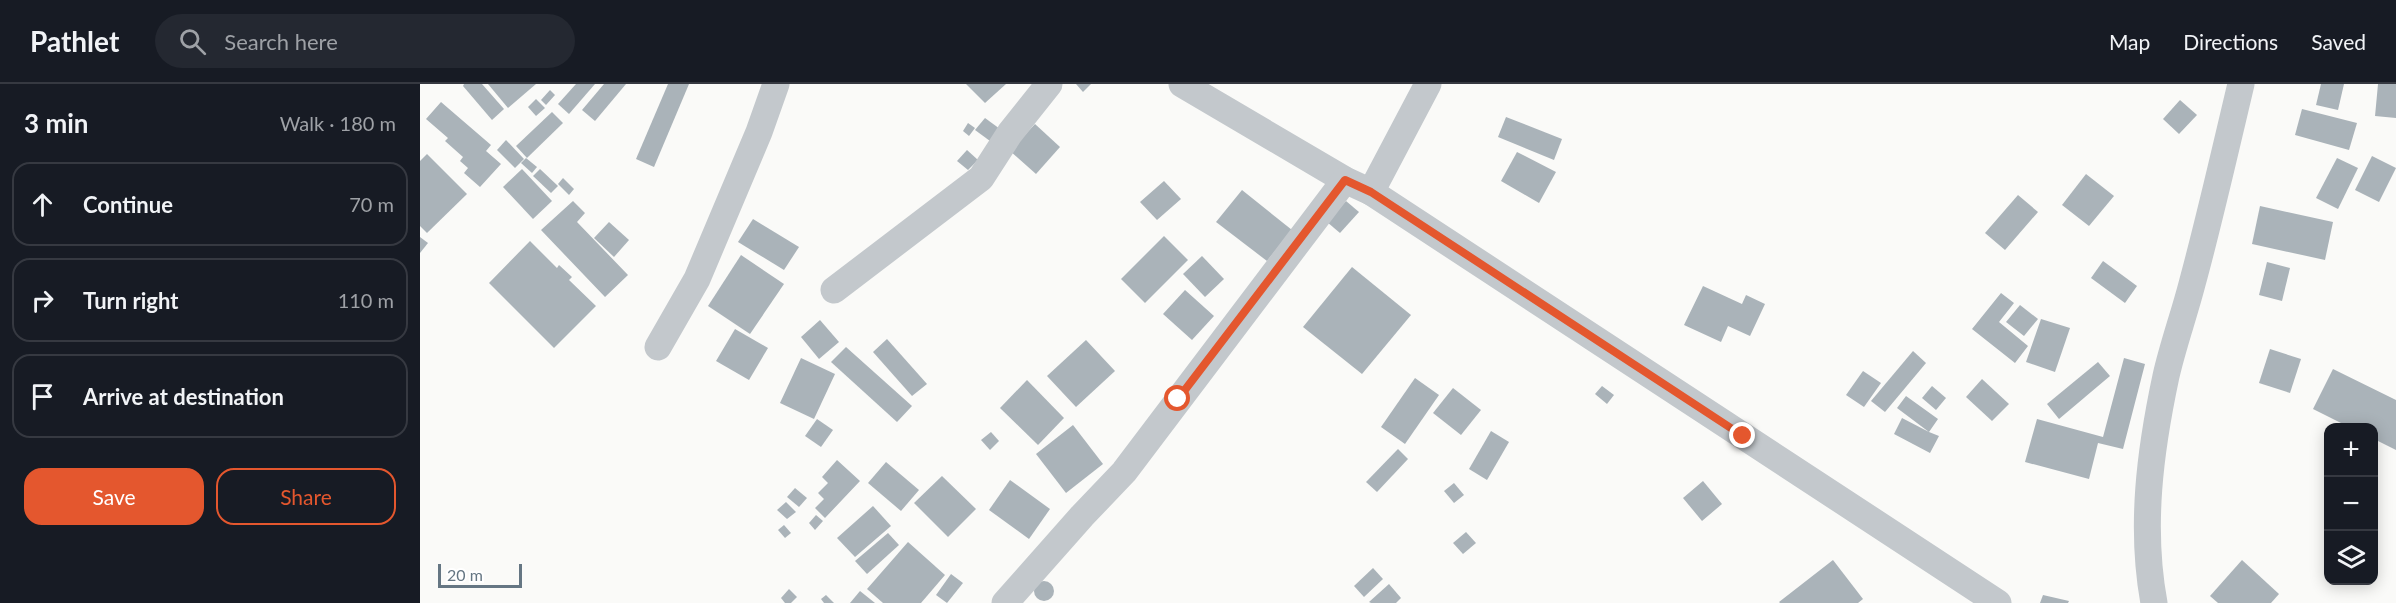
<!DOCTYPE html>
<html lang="en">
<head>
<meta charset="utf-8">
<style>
  :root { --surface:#171b24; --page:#242831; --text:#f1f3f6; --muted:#9ea1a6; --line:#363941; --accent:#e4572e }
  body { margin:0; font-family:Lato,sans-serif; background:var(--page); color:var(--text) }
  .controls { position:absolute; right:18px; bottom:18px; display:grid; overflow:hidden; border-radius:12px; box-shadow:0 3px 15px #0003 }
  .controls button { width:54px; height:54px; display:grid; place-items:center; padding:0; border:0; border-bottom:2px solid var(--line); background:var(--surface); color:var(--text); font:30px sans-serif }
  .scale { position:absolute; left:18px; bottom:15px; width:84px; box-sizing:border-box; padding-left:6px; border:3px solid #657683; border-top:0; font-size:16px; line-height:21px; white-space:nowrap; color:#657683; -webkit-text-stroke:4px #fff; paint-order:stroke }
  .stop { position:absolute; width:18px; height:18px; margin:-14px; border:4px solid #e4572e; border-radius:50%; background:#fff }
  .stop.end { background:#e4572e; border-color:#fff; box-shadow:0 2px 6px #0008 }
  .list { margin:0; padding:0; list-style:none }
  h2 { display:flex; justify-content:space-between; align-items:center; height:78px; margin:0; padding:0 24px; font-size:26px }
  h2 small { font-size:20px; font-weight:400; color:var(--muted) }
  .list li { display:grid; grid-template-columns:39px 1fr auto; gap:18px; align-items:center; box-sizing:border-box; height:84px; margin:0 12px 12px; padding:0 12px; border:2px solid var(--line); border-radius:18px }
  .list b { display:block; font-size:22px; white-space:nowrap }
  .list em { font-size:20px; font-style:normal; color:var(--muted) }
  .actions { display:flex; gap:12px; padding:18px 24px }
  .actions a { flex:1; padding:14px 0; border:2px solid var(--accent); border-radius:18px; text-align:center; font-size:21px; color:var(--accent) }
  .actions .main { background:var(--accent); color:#fff }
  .icon { flex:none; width:33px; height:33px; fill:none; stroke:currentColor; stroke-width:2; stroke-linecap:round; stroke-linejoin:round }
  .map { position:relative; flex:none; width:1976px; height:519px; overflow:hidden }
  header { display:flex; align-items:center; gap:36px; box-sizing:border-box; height:84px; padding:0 30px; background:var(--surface); border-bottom:2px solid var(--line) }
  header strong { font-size:28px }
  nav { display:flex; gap:33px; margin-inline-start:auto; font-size:21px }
  .search { width:420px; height:54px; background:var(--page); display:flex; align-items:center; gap:15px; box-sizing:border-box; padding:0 21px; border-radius:33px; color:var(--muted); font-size:22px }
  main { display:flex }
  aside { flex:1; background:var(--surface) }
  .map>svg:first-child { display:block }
</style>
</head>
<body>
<header>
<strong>Pathlet</strong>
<div class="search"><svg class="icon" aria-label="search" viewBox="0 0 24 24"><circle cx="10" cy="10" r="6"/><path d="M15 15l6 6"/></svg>Search here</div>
<nav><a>Map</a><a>Directions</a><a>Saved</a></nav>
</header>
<main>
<aside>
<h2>3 min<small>Walk · 180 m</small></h2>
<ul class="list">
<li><svg class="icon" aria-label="ahead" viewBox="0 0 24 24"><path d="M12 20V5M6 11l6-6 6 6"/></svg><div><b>Continue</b></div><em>70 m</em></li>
<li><svg class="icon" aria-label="right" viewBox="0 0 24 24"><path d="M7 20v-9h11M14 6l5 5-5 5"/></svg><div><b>Turn right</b></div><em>110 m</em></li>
<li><svg class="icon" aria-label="arrive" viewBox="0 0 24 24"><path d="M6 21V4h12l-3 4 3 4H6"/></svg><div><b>Arrive at destination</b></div></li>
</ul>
<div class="actions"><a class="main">Save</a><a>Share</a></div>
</aside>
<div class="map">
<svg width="1976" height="519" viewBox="0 0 1976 519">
  <rect width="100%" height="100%" fill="#fafaf8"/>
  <g fill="#aab3b9">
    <path d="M44 0H62L84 25 72 36 43 2Z"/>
    <path d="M68 0H116L88 24Z"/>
    <path d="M156 0H175L149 30 138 20Z"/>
    <path d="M184 0H206L175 37 162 26Z"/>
    <path d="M248 0H269L234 83 216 75Z"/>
    <path d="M546 0H586L565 19Z"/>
    <path d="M656 0H671L663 8Z"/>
    <path d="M1901 0H1924L1918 26 1896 21Z"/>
    <path d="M1958 0H1976V34L1955 32Z"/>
    <path d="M130 6 135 11 126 21 121 16Z"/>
    <path d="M116 15 125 24 116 32 108 23Z"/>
    <path d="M1760 16 1777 31 1759 50 1743 35Z"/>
    <path d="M21 18 71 61 66 67 81 80 60 103 44 89 48 84 40 77 43 73 25 57 28 54 6 35Z"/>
    <path d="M1882 25 1937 39 1929 66 1875 51Z"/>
    <path d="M132 28 143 39 107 74 96 62Z"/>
    <path d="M1086 33 1142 55 1134 76 1078 53Z"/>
    <path d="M565 34 580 45 570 57 555 46Z"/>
    <path d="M548 39 555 44 549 52 543 47Z"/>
    <path d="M615 40 640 63 616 90 590 67Z"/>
    <path d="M86 56 104 75 95 84 77 66Z"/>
    <path d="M547 66 558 76 548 86 537 77Z"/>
    <path d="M1097 68 1136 88 1119 119 1081 97Z"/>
    <path d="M7 70 47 110 7 149 0 142V77Z"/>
    <path d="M1952 72 1976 84 1959 118 1935 106Z"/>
    <path d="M106 74 117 83 112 89 101 79Z"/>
    <path d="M1917 74 1938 84 1918 125 1896 114Z"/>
    <path d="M102 85 132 117 113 135 83 103Z"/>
    <path d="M120 85 138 102 131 109 113 92Z"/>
    <path d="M1666 90 1694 112 1669 142 1642 121Z"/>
    <path d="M143 94 154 105 149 111 138 100Z"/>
    <path d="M744 97 761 115 737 136 720 118Z"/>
    <path d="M822 106 872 146 847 177 796 138Z"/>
    <path d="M1598 111 1618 128 1585 166 1565 149Z"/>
    <path d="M153 117 165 129 157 138 208 191 185 213 121 146Z"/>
    <path d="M926 117 939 128 920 149 907 138Z"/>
    <path d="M1840 122 1913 138 1905 176 1832 160Z"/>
    <path d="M333 135 379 163 364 186 318 158Z"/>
    <path d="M189 138 209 156 194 173 174 154Z"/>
    <path d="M744 152 768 176 725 219 701 195Z"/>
    <path d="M0 153 8 159 0 169Z"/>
    <path d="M110 157 137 184 139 181 152 193 149 196 176 222 134 264 69 199Z"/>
    <path d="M321 171 364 200 330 250 288 222Z"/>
    <path d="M782 172 804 195 785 213 763 190Z"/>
    <path d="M1683 177 1717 202 1705 219 1671 194Z"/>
    <path d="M1847 178 1870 184 1862 217 1839 211Z"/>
    <path d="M932 183 991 231 942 290 883 243Z"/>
    <path d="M1283 202 1322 220 1326 211 1345 220 1330 252 1308 242 1301 258 1264 241Z"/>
    <path d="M765 206 794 232 772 256 743 230Z"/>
    <path d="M1581 209 1594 219 1579 238 1608 262 1595 279 1552 245Z"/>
    <path d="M1600 221 1618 235 1604 252 1586 238Z"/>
    <path d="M1621 235 1650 244 1635 288 1606 278Z"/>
    <path d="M400 236 419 258 399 275 381 253Z"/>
    <path d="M315 245 348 264 329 296 296 277Z"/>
    <path d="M467 255 507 300 492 312 453 268Z"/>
    <path d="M666 256 695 287 656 323 627 292Z"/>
    <path d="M426 263 492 322 477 338 411 278Z"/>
    <path d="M1850 265 1881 275 1870 309 1839 299Z"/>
    <path d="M1493 267 1506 279 1465 328 1451 317Z"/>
    <path d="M381 274 415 290 394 335 360 319Z"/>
    <path d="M1704 274 1725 280 1703 365 1678 359 1669 395 1605 378 1617 335 1683 353Z"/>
    <path d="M1678 278 1690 292 1639 335 1627 320Z"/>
    <path d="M1913 285 1976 316V366L1954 355V344H1931L1893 325Z"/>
    <path d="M1443 287 1461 299 1444 323 1426 311Z"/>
    <path d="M995 294 1019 311 985 360 961 343Z"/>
    <path d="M1562 295 1589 320 1572 337 1546 313Z"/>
    <path d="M607 296 644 334 618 361 580 324Z"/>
    <path d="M1182 302 1194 311 1187 320 1175 310Z"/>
    <path d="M1512 302 1526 314 1516 326 1502 314Z"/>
    <path d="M1033 304 1061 326 1041 351 1013 329Z"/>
    <path d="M1486 312 1518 335 1509 348 1519 352 1510 369 1474 350 1482 334 1509 348 1477 324Z"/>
    <path d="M397 335 413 346 401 363 385 352Z"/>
    <path d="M653 341 683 380 646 409 616 370Z"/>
    <path d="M1071 347 1089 358 1067 396 1049 385Z"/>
    <path d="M571 348 579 357 570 366 561 356Z"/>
    <path d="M978 365 988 375 957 408 946 398Z"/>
    <path d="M417 376 440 397 405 434 395 424 404 415 398 409 408 399 402 393Z"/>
    <path d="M466 378 499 406 481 427 448 399Z"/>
    <path d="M522 392 556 425 528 453 494 419Z"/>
    <path d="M590 396 630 425 609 455 569 426Z"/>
    <path d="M1283 397 1302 420 1282 437 1263 414Z"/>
    <path d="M1034 399 1044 411 1034 419 1024 407Z"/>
    <path d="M375 404 387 414 379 423 367 413Z"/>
    <path d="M366 418 376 428 367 435 357 426Z"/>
    <path d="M453 422 471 442 435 473 417 454Z"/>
    <path d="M396 431 403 437 395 446 389 439Z"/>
    <path d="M364 441 371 449 365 454 358 446Z"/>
    <path d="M1046 448 1056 459 1043 470 1033 459Z"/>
    <path d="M468 449 479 461 447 490 435 477Z"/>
    <path d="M488 458 525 491 501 519H463L447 505Z"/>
    <path d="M1413 476 1443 515 1438 519H1360L1359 518Z"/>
    <path d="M1822 476 1859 510 1851 519H1798L1790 512Z"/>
    <path d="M953 484 963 495 944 513 934 502Z"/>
    <path d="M531 490 543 499 527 519 516 511Z"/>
    <circle cx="624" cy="507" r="10"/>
    <path d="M969 500 981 514 976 519H951L949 518Z"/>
    <path d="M369 505 377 513 371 519H365L361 514Z"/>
    <path d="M440 507 455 519H430Z"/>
    <path d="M406 511 414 519H404L401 515Z"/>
    <path d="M1623 511 1649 517 1648 519H1620Z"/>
  </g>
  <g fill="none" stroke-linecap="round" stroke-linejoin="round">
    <g stroke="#c3c8cc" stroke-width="27">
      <path d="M762 0 925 96 951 108 1578 519"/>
      <path d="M951 108 1008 0"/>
      <path d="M414 206 561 94 590 49 629 0"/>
      <path d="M238 263 277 195 339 48 356 0"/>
      <path d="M585 519 662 432 704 388 925 96"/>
      <path d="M1734 519C1720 443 1730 367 1746 292 1753 261 1764 231 1772 200 1790 134 1805 67 1821 0"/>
    </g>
  </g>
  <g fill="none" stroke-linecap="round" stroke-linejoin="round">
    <path stroke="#e4572e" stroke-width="8" d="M758 315 925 96 951 108 1323 352"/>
  </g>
</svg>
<div class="controls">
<button>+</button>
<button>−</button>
<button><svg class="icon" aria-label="layers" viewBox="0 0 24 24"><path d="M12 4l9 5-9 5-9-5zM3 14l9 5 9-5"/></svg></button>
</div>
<div class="scale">20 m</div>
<div class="stop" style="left:758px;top:315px"></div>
<div class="stop end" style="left:1323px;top:352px"></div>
</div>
</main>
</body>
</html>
